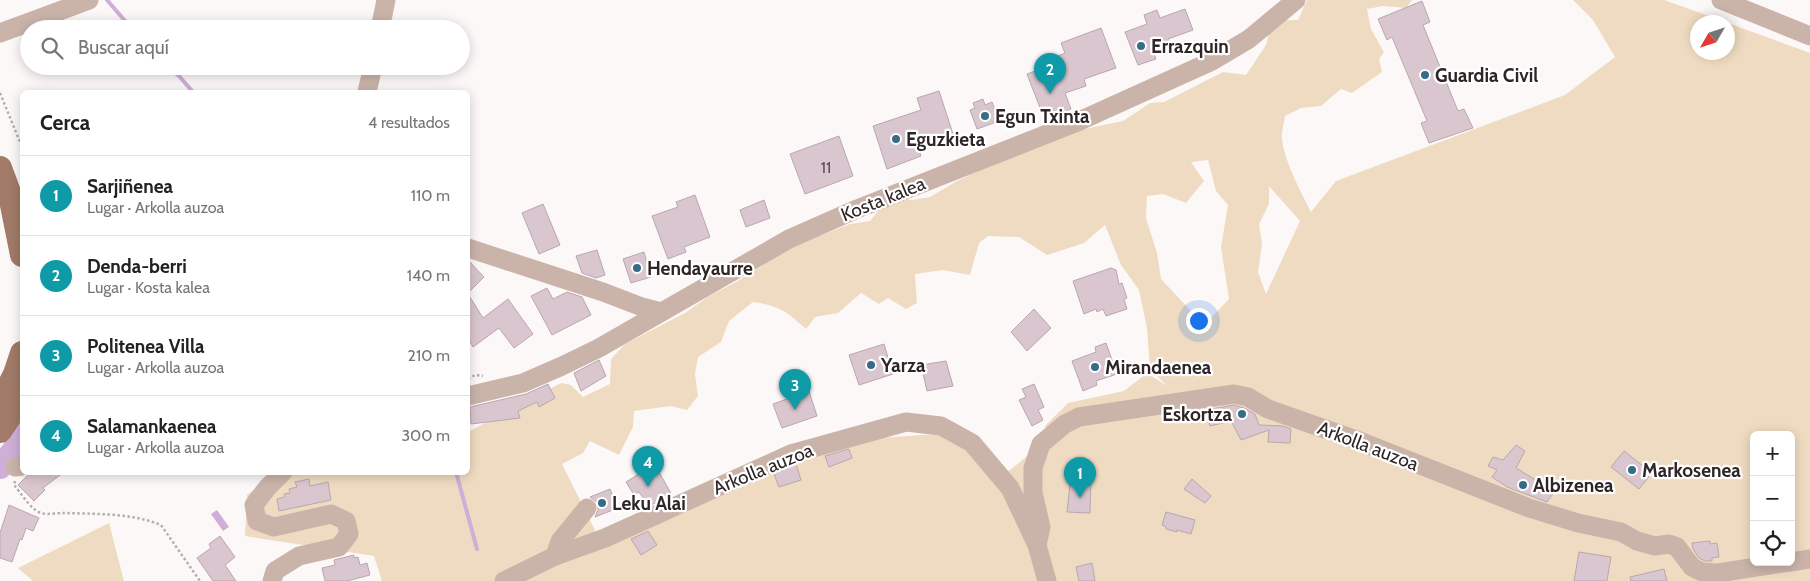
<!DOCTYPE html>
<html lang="es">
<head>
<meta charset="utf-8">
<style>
  :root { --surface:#fff; --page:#f2f2f2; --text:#222; --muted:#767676; --line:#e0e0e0; --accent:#376c88 }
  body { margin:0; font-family:Cabin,sans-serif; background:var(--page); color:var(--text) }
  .controls { position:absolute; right:15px; bottom:15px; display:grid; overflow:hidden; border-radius:8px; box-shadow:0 2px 12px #0003 }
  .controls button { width:45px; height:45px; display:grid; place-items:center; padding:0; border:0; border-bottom:1px solid var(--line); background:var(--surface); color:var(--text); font:25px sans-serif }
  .compass { position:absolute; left:1690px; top:15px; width:45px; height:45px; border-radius:50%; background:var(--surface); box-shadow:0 2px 12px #0003; rotate:231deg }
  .you { position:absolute; left:1198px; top:320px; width:18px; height:18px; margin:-12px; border:4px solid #fff; border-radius:50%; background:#1a73e8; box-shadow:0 0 0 8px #1a73e833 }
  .badge { display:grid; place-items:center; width:32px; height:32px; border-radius:50%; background:var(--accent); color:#fff; font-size:16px; font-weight:700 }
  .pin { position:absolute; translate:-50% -41px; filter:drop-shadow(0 1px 2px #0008) }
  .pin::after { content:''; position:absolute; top:26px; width:18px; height:15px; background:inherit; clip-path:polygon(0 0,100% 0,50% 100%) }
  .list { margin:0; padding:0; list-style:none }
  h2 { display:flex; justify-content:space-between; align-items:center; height:65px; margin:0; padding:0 20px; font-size:21px }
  h2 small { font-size:16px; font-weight:400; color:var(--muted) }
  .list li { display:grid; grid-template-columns:32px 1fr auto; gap:15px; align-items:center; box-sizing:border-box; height:80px; padding:0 20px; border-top:1px solid var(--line) }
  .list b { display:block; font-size:19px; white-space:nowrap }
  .list p { margin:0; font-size:16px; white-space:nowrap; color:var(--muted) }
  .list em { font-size:16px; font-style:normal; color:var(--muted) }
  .icon { flex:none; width:28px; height:28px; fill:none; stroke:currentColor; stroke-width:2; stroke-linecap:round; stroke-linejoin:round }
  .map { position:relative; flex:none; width:1810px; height:581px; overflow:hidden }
  .search { position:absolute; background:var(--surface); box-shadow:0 2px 12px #0003; left:20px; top:20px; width:450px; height:55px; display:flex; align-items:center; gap:12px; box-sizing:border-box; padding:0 18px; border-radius:28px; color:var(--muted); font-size:19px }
  .panel { position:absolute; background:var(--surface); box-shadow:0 2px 12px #0003; left:20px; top:90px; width:450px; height:385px; border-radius:8px }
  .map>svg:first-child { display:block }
</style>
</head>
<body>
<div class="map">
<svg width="1810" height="581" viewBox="0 0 1810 581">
  <rect width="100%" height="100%" fill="#fdf8f8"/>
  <g fill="#efdbc1" fill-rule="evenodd">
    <path d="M1307 0H1412L1406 8 1383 6 1367 9 1371 29 1384 52 1379 59 1382 72 1352 93 1341 89 1321 106 1301 108 1285 116C1284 123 1282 129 1282 136 1282 157 1301 192 1311 212L1336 181 1565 95 1615 57 1593 20 1573 0H1664L1726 22H1698V52H1728V23L1810 53V581H382L374 556 245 536 247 495 276 473 468 472V432L561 383 571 385 583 397 610 384 611 359 625 344 685 313 709 296 736 282 791 247 850 224 870 221 891 195 911 200 930 197 957 181 1005 159 1084 129 1123 121 1150 103 1164 102 1223 72 1246 75 1266 45 1272 20H1298ZM1208 160 1216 191 1228 205 1221 247 1229 299 1204 325 1161 279 1157 253 1146 218 1147 196 1163 194 1186 203 1204 181 1191 162ZM1269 186 1300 221 1266 294 1258 272 1262 244 1259 224 1269 204ZM1105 225 1121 265 1139 290 1147 328 1150 369 1167 386 1147 373 1124 391 1068 403 1045 426 1046 441 1000 478 953 433 863 439 791 453 599 538 562 464 583 453 590 441 619 455 633 427 634 411 671 406 687 410 698 396 695 374 698 357 721 342 729 321 753 302C778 305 788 312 806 329L815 317 838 313 861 293 879 304 888 298 906 309 917 303 915 274 943 270 970 275 979 243 988 236 1019 237 1047 255 1084 243ZM1754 435H1791V562H1754Z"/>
    <path d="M109 523 124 581H33L18 568Z"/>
  </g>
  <path fill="#cfafd7" d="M217 510 229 527 223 531 211 514Z"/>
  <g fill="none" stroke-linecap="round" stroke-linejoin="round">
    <g stroke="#cfafd7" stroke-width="4">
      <path d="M107 0 132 29"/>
      <path d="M166 66 179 76 193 92"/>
      <path d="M456 472 477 549"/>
    </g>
    <path stroke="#cfafd7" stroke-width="24" d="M0 467C5 461 12 454 15 448 24 431 13 413 5 398"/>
  </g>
  <g fill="#dac6cf" stroke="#b9a7af">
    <path d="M1422 1 1430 22 1423 25 1458 111 1464 109 1473 128 1429 143 1421 123 1427 121 1392 37 1387 40 1378 19Z"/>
    <path d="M1185 9 1193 30 1168 39 1170 44 1153 51 1156 59 1138 65 1125 32 1147 24 1144 15 1157 10 1160 18Z"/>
    <path d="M1101 28 1116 68 1084 79 1086 86 1065 93 1071 109 1055 115 1052 109 1042 113 1027 74 1041 69 1039 64 1065 53 1061 43Z"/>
    <path d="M939 91 954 137 919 149 921 156 887 169 873 126 921 110 917 98Z"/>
    <path d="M983 99 985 105 992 102 999 121 977 129 970 110 975 108 973 103Z"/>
    <path d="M839 136 853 176 805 194 790 154Z"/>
    <path d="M695 195 710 237 684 247 686 252 668 259 652 216 678 207 676 202Z"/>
    <path d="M764 200 770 218 746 227 740 210Z"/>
    <path d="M543 204 560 245 539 254 522 213Z"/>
    <path d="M597 250 605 275 596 278 582 273 576 256Z"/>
    <path d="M644 252 651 277 631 283 623 259Z"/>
    <path d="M468 260 484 277 468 293Z"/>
    <path d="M1111 268 1116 270 1119 284 1122 283 1127 298 1124 299 1127 309 1106 316 1103 309 1097 312 1096 309 1084 314 1073 281Z"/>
    <path d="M547 288 553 299 567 292 582 297 591 315 552 335 531 296Z"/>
    <path d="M468 294 483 318 508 299 533 334 514 348 499 328 473 347 468 338Z"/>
    <path d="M1034 309 1051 328 1027 351 1011 332Z"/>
    <path d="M1106 343 1117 374 1096 381 1097 385 1083 391 1072 361 1096 352 1095 347Z"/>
    <path d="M884 344 893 374 859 385 849 355Z"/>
    <path d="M599 360 606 376 581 391 574 373Z"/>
    <path d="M946 361 953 386 927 391 921 365Z"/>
    <path d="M548 384 555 398 539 407 537 402 518 411 520 418 471 424 470 407 526 394Z"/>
    <path d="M1034 384 1044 407 1038 410 1043 420 1032 426 1019 400 1026 397 1022 389Z"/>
    <path d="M809 391 817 416 782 428 773 404Z"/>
    <path d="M1234 405 1244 408 1255 414 1259 425 1283 426 1291 429 1290 443 1268 442 1269 430 1241 440 1231 421 1210 426 1206 410Z"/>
    <path d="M1516 445 1525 451 1516 468 1539 482 1540 480 1555 491 1547 502 1507 487 1492 477 1497 470 1488 466 1493 457 1503 460Z"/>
    <path d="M849 449 852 458 829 467 825 456Z"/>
    <path d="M1624 451 1652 473 1639 489 1611 467Z"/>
    <path d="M796 464 801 480 779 487 774 474Z"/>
    <path d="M654 468 657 473 659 472 672 495 649 506 639 492 634 495 626 482 642 472 644 475Z"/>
    <path d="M31 472H64L43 488 45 490 34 501 18 485Z"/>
    <path d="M1071 475 1091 476 1090 513 1067 512Z"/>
    <path d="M309 479 310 486 328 482 331 500 279 511 277 499 285 497 284 494 290 493 289 489 297 487 295 482Z"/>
    <path d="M1192 479 1211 496 1205 503 1184 489Z"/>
    <path d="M610 489 618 508 595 517 598 510V504L594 500 590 497Z"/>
    <path d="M9 505 39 518 33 531 26 528 22 540 20 539 12 562 0 558V533Z"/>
    <path d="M1166 512 1195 520 1191 534 1177 530V532L1166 529V527L1162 525Z"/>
    <path d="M648 531 657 545 641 555 631 539Z"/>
    <path d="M220 536 235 557 225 565 236 581H213L197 558 211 548 209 544Z"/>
    <path d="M1710 541V544L1717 543 1719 557 1712 558V561H1705L1699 558 1693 549 1692 543Z"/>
    <path d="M1579 552 1611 557 1607 581H1574Z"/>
    <path d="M354 555V558L358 557 360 565 367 563 370 575 347 581H325L322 568 335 565 334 560Z"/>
    <path d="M1092 563 1095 581H1079L1076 567Z"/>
    <path d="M1664 569 1667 581H1631L1630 577Z"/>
  </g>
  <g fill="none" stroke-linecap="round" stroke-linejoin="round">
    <g stroke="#b5aeae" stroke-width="2.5" stroke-dasharray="2.5 2.5" stroke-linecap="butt">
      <path d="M0 93 22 147"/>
      <path d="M468 379 475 375 483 376"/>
      <path d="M15 481 14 485C21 493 31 510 41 513 48 515 57 513 64 513 95 514 132 513 161 525L200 581"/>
    </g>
    <g stroke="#cab4aa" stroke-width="19">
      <path d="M1721 0 1810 36"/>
      <path d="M380 29 386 0"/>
      <path d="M0 33 89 0"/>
      <path d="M367 92 373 66"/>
      <path d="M468 248 603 292 642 307 661 312"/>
      <path d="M468 396 523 383 562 366 599 348 789 239 857 209 1075 123 1212 61 1249 39 1296 0"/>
      <path d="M15 467 22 466"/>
      <path d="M1037 545 1041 527 1033 493V468L1041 444 1065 424 1079 417 1234 394 1248 397 1268 409 1362 442 1529 508 1578 523 1621 532 1637 541 1655 546 1669 544 1677 547 1692 567 1702 572 1718 573 1789 562"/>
      <path d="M555 556 560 541 587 508"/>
      <path d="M1791 562 1810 559"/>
      <path d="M272 581 275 571 299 556 339 547 349 534 346 521 331 514 274 527 257 521 254 505 267 488 283 472"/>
      <path d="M504 581 555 556 605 538 791 454 906 422 941 426 972 443 1010 488 1037 545 1047 581"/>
    </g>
    <g stroke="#a17a68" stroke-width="24">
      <path d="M0 168 10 195 22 255"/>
      <path d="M0 403 15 374 22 353"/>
      <path d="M0 431 14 410 22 392"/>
    </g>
  </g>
  <g fill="#376c88" stroke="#fff" stroke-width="2">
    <circle cx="1141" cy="46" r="5"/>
    <circle cx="1425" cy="75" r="5"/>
    <circle cx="985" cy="116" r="5"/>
    <circle cx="896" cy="139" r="5"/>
    <circle cx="637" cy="268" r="5"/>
    <circle cx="871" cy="365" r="5"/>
    <circle cx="1095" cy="367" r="5"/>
    <circle cx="1242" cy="414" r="5"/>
    <circle cx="1632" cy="470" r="5"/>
    <circle cx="1523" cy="485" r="5"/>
    <circle cx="602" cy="503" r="5"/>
  </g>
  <g text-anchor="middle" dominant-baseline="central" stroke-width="4.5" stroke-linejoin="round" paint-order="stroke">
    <g font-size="16" fill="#594e50">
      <text x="826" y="167">11</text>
    </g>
    <g font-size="19" font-weight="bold" fill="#2e2626" stroke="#fff" text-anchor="start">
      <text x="1151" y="46">Errazquin</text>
      <text x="1435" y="75">Guardia Civil</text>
      <text x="995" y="116">Egun Txinta</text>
      <text x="906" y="139">Eguzkieta</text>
      <text x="647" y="268">Hendayaurre</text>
      <text x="881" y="365">Yarza</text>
      <text x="1105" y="367">Mirandaenea</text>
      <text x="1232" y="414" text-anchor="end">Eskortza</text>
      <text x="1642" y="470">Markosenea</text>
      <text x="1533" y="485">Albizenea</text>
      <text x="612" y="503">Leku Alai</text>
    </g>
    <g font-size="19" fill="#2e2626" stroke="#fff">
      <text transform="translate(883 199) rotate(-22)">Kosta kalea</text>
      <text transform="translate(1368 446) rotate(21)">Arkolla auzoa</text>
      <text transform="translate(763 469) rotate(-22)">Arkolla auzoa</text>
    </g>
  </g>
</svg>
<div class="controls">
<button>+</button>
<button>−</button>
<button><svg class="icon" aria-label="locate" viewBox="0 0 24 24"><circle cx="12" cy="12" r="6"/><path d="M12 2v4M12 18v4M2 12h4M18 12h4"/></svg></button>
</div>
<svg class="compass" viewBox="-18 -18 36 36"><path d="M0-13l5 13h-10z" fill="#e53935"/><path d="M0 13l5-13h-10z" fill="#767676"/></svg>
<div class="you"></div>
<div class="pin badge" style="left:1080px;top:498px;background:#0f9aa8">1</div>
<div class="pin badge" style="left:1050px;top:94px;background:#0f9aa8">2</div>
<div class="pin badge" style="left:795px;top:410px;background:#0f9aa8">3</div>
<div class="pin badge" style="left:648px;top:487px;background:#0f9aa8">4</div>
<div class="search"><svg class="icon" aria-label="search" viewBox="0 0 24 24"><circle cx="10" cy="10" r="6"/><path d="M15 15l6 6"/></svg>Buscar aquí</div>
<section class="panel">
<h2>Cerca<small>4 resultados</small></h2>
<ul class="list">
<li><span class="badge" style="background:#0f9aa8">1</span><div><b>Sarjiñenea</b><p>Lugar · Arkolla auzoa</p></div><em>110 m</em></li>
<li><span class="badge" style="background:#0f9aa8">2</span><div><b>Denda-berri</b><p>Lugar · Kosta kalea</p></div><em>140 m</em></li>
<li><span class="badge" style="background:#0f9aa8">3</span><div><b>Politenea Villa</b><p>Lugar · Arkolla auzoa</p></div><em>210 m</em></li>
<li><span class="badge" style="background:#0f9aa8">4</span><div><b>Salamankaenea</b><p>Lugar · Arkolla auzoa</p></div><em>300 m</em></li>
</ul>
</section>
</div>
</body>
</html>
